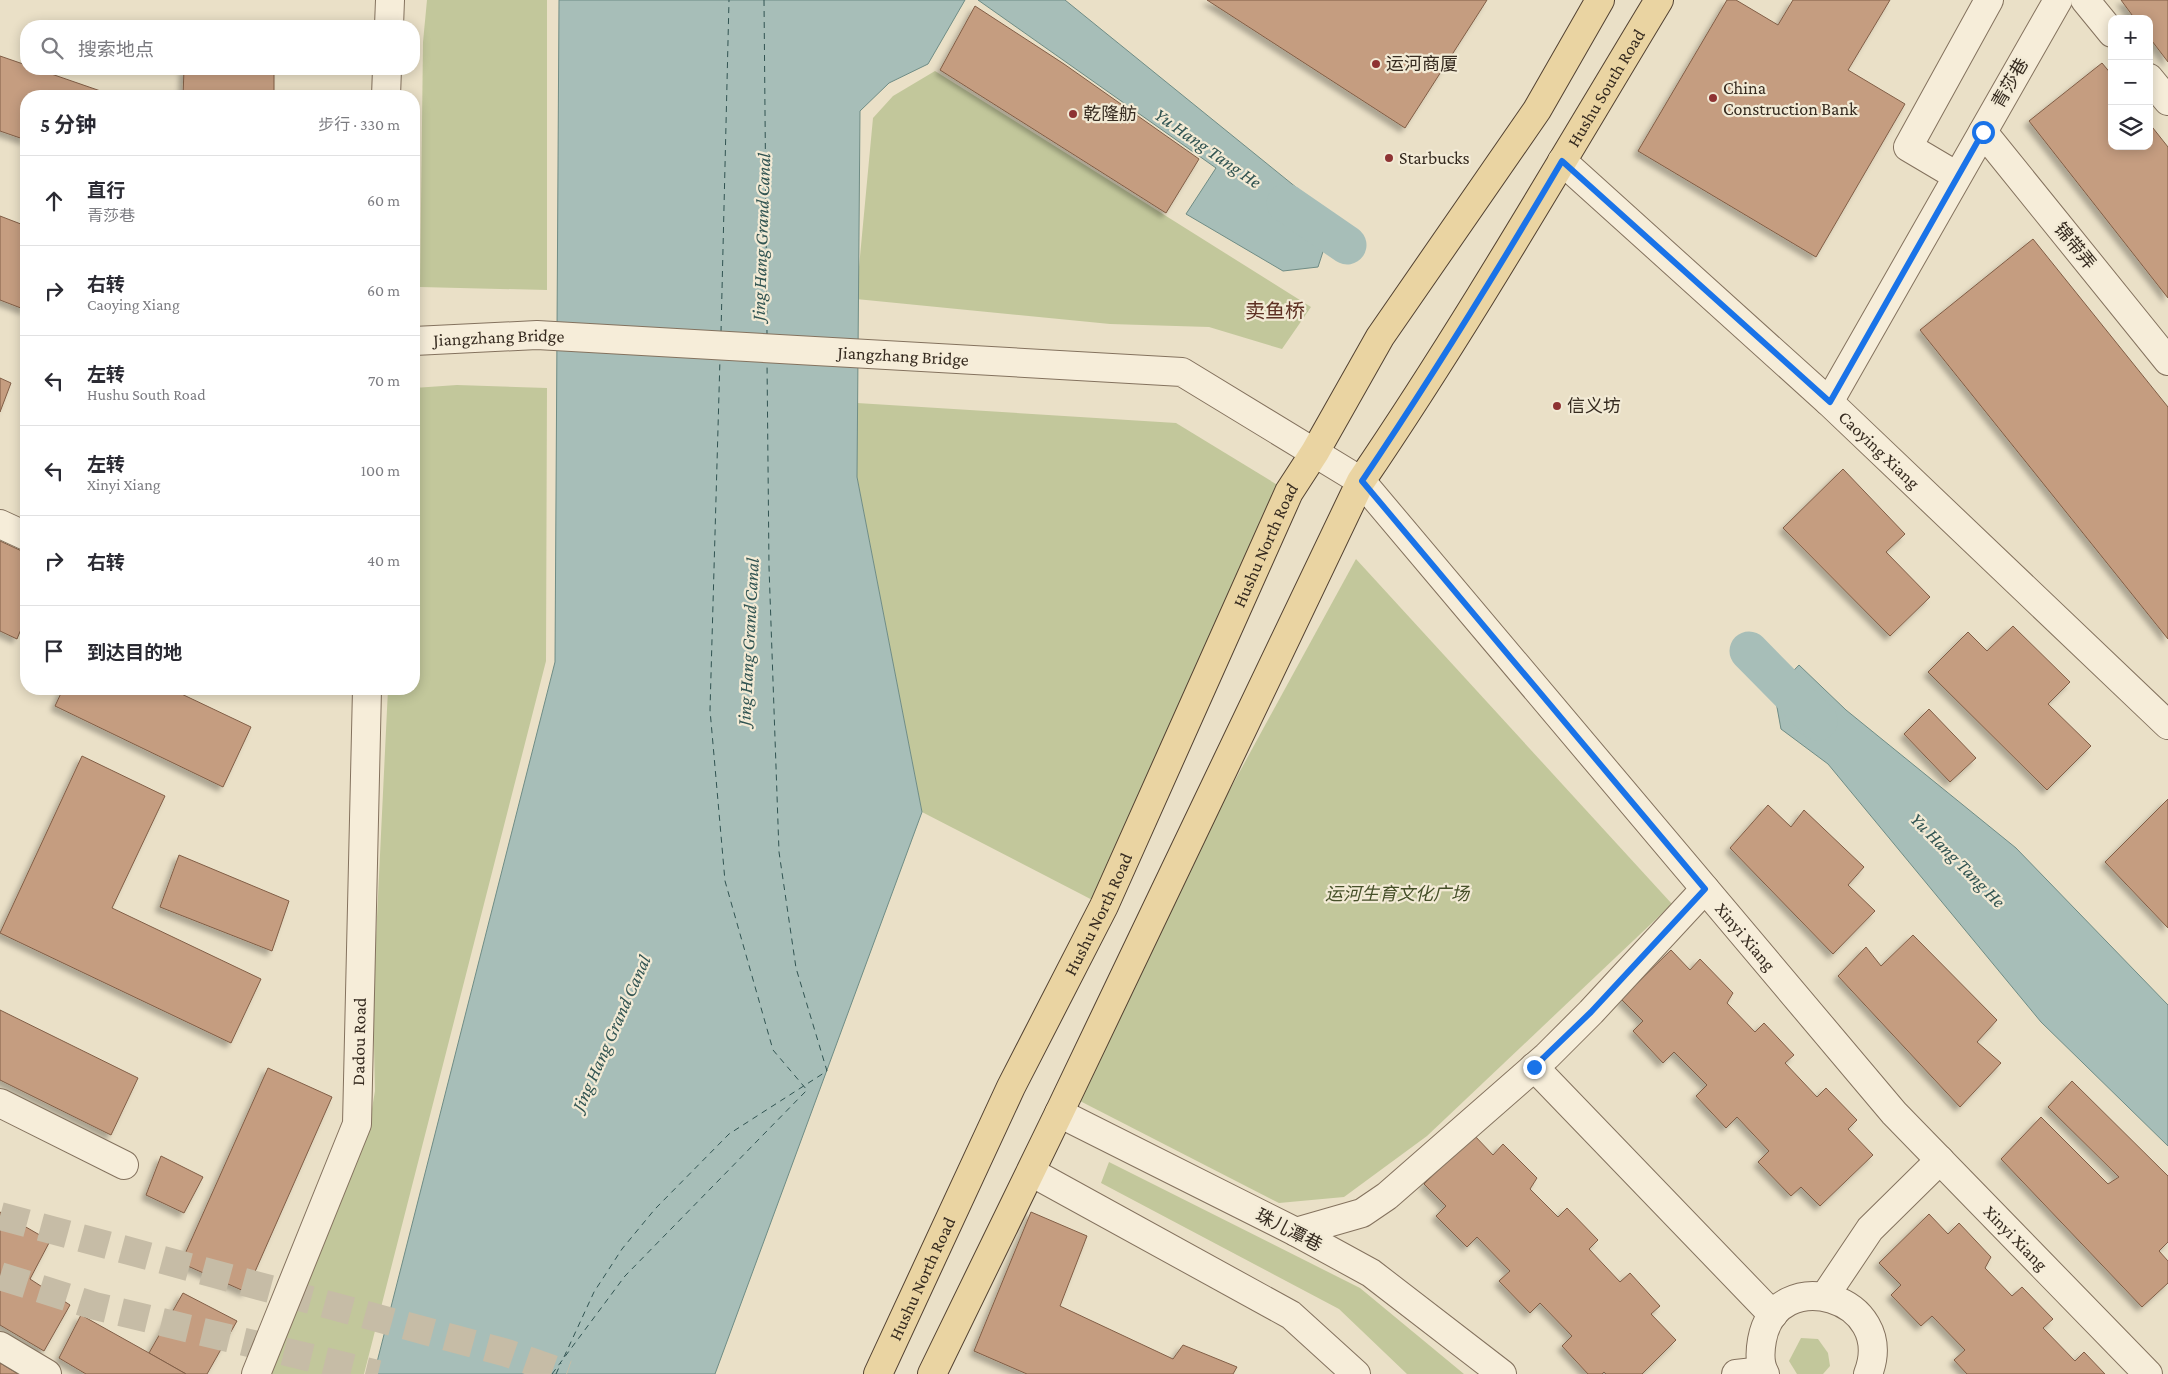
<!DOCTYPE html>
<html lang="zh">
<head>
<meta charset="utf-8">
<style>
  :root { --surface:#fff; --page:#f7f7f7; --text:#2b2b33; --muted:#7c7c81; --line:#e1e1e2 }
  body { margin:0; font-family:"Crimson Pro","Noto Sans SC",serif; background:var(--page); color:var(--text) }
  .controls { position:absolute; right:15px; top:15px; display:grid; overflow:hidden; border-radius:10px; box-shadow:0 2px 12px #0003 }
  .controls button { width:45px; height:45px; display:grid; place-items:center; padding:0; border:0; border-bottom:1px solid var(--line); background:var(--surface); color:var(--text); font:25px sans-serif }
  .stop { position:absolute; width:15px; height:15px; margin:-11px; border:4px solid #1a73e8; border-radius:50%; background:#fff }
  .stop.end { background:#1a73e8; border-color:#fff; box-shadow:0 1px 5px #0008 }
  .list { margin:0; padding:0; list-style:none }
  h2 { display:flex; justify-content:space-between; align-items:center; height:65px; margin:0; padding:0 20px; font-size:21px }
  h2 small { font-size:16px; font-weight:400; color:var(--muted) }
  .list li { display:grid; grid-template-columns:32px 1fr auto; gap:15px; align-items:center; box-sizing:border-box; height:90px; padding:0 20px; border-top:1px solid var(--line) }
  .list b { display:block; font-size:19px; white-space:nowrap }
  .list p { margin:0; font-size:16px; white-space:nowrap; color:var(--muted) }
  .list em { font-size:16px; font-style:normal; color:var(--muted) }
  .icon { flex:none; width:28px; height:28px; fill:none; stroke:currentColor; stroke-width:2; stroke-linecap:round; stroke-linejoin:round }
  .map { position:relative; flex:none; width:2168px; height:1374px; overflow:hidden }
  .search { position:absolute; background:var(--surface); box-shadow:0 2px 12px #0003; left:20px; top:20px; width:400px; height:55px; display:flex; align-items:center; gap:12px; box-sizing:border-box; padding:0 18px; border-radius:20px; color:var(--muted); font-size:19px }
  .panel { position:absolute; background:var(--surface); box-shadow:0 2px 12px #0003; left:20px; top:90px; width:400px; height:605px; border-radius:20px }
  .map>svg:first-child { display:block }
</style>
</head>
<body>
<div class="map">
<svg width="2168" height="1374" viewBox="0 0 2168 1374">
  <defs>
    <filter id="shadow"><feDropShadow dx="-4.5" dy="4.5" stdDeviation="2.5" flood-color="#0004"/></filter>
  </defs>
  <rect width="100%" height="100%" fill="#eae0c7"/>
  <g fill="#c2c79b">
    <path d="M427 0H547V290L420 287 423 42Z"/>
    <path d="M935 71 1311 307 1282 349 1209 327 1110 324 856 299 873 118 893 96Z"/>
    <path d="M457 385 547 388 546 661 364 1374H270L368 1132 375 1091 373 1000 388 689H414V388Z"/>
    <path d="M857 403 1176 423 1289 492 1104 906 922 812 857 477Z"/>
    <path d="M1356 559 1672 904 1427 1136 1344 1197 1279 1203 1080 1101 1100 1027Z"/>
    <path d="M1109 1162 1360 1288 1464 1374H1407L1339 1309 1101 1183Z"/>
    <path d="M1801 1338 1818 1339 1828 1353 1830 1366 1823 1374H1797L1789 1361Z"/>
  </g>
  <g fill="#a7beb8" stroke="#6f8c85">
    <path d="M559 0H965L928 64 889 83 860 111 857 477 922 812 715 1374H374L555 662Z"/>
    <path d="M978 0H1065L1334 218 1318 267 1283 271 1186 214 1216 168Z"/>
    <path d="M1799 665 1846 710 2016 848 2168 1005V1146L2041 1022 1828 764 1781 729 1774 691Z"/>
  </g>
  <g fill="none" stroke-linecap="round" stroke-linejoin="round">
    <g stroke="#a7beb8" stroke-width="39">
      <path d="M1286 203 1347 245"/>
      <path d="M1749 651 1818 721"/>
    </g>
    <g stroke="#315452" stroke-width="1" stroke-dasharray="6 5" stroke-linecap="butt">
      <path d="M764 0 767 334"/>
      <path d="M721 332 729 0"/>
      <path d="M564 1357 594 1292 622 1249 655 1209 729 1134 827 1071 796 968 779 852 769 567 767 361"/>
      <path d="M552 1374 625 1276 807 1090 773 1050 725 881 710 710 720 358"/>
      <path d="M556 1374 561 1363"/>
    </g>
  </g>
  <g fill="#c59d80" stroke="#815e46" filter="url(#shadow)">
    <path d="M1207 0H1487L1405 128Z"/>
    <path d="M1727 0H1736L1778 25 1793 0H1890L1848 70 1905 104 1816 257 1638 151Z"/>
    <path d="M2121 0H2168V62L2149 37V19H2135Z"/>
    <path d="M975 6 1064 64 1199 159 1166 213 940 70Z"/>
    <path d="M0 56 26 65V69H37L115 96H26V140L0 131Z"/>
    <path d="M2102 63 2112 75V146H2149V123L2168 147V298L2029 121Z"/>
    <path d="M184 69H274V96H183Z"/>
    <path d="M0 216 26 226V310L0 300Z"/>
    <path d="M2033 239 2168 407V639L1920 330Z"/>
    <path d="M0 378 11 383 0 412Z"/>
    <path d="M1843 469 1905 534 1886 552 1930 597 1890 636 1783 528Z"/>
    <path d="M0 541 26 553V617L17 639 0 631Z"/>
    <path d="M2013 626 2070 682 2048 704 2091 746 2047 790 1928 672 1968 632 1987 651Z"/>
    <path d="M63 689H171L251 727 223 787 55 706Z"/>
    <path d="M1929 709 1976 758 1950 782 1904 734Z"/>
    <path d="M82 756 165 796 112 908 261 979 231 1043 0 933Z"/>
    <path d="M2168 799V928L2105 862Z"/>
    <path d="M1768 805 1791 827 1804 810 1864 867 1848 885 1875 911 1833 954 1730 848Z"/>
    <path d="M179 855 289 901 272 951 160 907Z"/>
    <path d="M1913 935 1997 1020 1977 1042 2001 1063 1960 1107 1838 976 1866 947 1881 966Z"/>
    <path d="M1671 950 1690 970 1700 959 1733 993 1727 1003 1755 1032 1764 1023 1794 1055 1785 1063 1817 1097 1826 1088 1857 1120 1848 1129 1873 1155 1820 1206 1801 1187 1791 1196 1758 1162 1769 1151 1737 1117 1726 1128 1696 1096 1707 1085 1674 1052 1663 1063 1633 1031 1643 1021 1621 999Z"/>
    <path d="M0 1010 138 1078 111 1135 0 1080Z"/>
    <path d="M268 1068 332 1097 246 1292 181 1263Z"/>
    <path d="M2072 1081 2168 1176V1242L2159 1251 2168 1261V1283L2142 1307 2001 1159 2041 1117 2108 1184 2119 1177 2048 1107Z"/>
    <path d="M1474 1135 1493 1155 1503 1144 1537 1178 1530 1189 1558 1217 1567 1208 1598 1240 1589 1249 1620 1282 1630 1273 1660 1306 1651 1314 1676 1340 1642 1374H1606L1604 1372 1602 1374H1588L1562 1346 1572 1336 1540 1303 1530 1313 1499 1281 1510 1271 1477 1237 1467 1247 1436 1216 1446 1206 1424 1184Z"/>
    <path d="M161 1156 203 1177 184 1213 146 1195Z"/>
    <path d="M0 1212 50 1241 30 1279 70 1305 44 1351 0 1325Z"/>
    <path d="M1031 1212 1087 1236 1060 1306 1173 1359 1183 1345 1237 1367 1233 1374H1027L974 1351Z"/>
    <path d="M1929 1214 1948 1234 1959 1223 1991 1257 1985 1268 2012 1296 2022 1287 2053 1319 2043 1328 2075 1361 2084 1352 2105 1374H1967L1954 1360 1965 1350 1932 1316 1921 1326 1891 1295 1901 1285 1879 1263Z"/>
    <path d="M183 1293 237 1321 207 1374H186L149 1353Z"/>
    <path d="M81 1315 149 1353 186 1374H86L59 1358Z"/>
    <path d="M0 1363 18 1374H0Z"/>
  </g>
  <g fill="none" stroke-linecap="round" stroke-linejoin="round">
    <g stroke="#c6bca6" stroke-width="28" stroke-dasharray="28 14" stroke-linecap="butt">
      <path d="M0 1216 507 1353 567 1374"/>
      <path d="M0 1276 95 1306 378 1374"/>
    </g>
    <g stroke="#84725e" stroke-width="30">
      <g id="minor">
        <path d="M2085 0 2112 33"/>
        <path d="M389 26 390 0"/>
        <path d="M2149 78 2168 101"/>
        <path d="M386 96 387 69"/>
        <path d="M1983 132 2168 361"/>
        <path id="s1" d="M1562 161 1829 402 2168 725"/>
        <path d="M1957 176 1908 147 1989 0"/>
        <path id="s2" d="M414 341 537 335 1182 372 1361 481 1894 1113 2148 1374"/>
        <path d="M1829 402 2058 0"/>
        <path d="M0 524 26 536"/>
        <path d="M1534 1067 1773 1315"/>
        <path d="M0 1103 124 1165"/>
        <path d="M1059 1113 1296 1232 1371 1273 1502 1374"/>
        <path d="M1031 1172 1291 1315 1356 1374"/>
        <path d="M1296 1232 1362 1213 1387 1196 1547 1056 1591 1012 1705 889"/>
        <path d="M1825 1296 1870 1229 1940 1160"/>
        <path d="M0 1346 47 1374"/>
        <path id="s3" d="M256 1374 357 1124 367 689"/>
        <path d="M1736 1374 1763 1371"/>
        <path d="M1765 1374C1759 1364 1760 1351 1762 1340 1776 1262 1898 1297 1868 1374"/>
      </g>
    </g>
    <g stroke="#524131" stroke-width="30">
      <g id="major">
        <path id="s4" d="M878 1374 1011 1087 1104 906 1289 492 1315 452 1380 337 1537 110 1600 0"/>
        <path id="s5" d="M932 1374 1059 1113 1361 481C1467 325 1561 162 1659 0"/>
      </g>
    </g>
    <use href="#minor" stroke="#f6edd9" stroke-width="28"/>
    <use href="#major" stroke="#ead4a2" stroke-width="28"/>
  </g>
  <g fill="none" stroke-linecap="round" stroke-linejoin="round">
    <path stroke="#1a73e8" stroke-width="6" d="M1534 1067 1591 1012 1705 889 1362 481C1432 377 1498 270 1562 161L1830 402 1983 132"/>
  </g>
  <g fill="#8e3333" stroke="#f2ead5" stroke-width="2">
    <circle cx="1376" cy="64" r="5"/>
    <circle cx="1713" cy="98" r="5"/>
    <circle cx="1073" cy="114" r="5"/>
    <circle cx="1389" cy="158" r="5"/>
    <circle cx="1557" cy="406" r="5"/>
  </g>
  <g text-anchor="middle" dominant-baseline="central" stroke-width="4.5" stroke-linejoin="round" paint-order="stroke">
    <g font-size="18" fill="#362b20" stroke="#f2ead5" text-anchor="start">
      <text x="1386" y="64">运河商厦</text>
      <text x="1723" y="88">China<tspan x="1723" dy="21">Construction Bank</tspan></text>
      <text x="1083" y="114">乾隆舫</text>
      <text x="1399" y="158">Starbucks</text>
      <text x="1567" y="406">信义坊</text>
    </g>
    <g font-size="18" fill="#362b20" stroke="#f2ead5">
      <text transform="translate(2010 83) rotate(-60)">青莎巷</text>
      <text stroke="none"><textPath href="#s5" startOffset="1454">Hushu South Road</textPath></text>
      <text transform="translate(2075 246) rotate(51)">锦带弄</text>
      <text stroke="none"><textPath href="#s2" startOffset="85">Jiangzhang Bridge</textPath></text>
      <text stroke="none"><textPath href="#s2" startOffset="490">Jiangzhang Bridge</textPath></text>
      <text stroke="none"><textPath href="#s1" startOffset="429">Caoying Xiang</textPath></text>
      <text stroke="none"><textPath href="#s4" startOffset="915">Hushu North Road</textPath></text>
      <text stroke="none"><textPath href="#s4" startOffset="510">Hushu North Road</textPath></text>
      <text stroke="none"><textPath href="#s2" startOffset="1575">Xinyi Xiang</textPath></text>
      <text stroke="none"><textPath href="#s3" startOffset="352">Dadou Road</textPath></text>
      <text transform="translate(1289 1230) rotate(27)">珠儿潭巷</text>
      <text stroke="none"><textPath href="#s2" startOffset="1980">Xinyi Xiang</textPath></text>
      <text stroke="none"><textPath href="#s4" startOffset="105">Hushu North Road</textPath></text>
    </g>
    <g font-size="18" font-style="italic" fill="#465029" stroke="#f2ead5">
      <text x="1397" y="894">运河生育文化广场</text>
    </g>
    <g font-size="19" font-style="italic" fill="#315452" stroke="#f2ead5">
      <text transform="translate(1208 148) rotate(35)">Yu Hang Tang He</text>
      <text transform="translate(761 237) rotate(-88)">Jing Hang Grand Canal</text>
      <text transform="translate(748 642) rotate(-87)">Jing Hang Grand Canal</text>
      <text transform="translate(1958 860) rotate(45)">Yu Hang Tang He</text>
      <text transform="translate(611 1033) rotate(-66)">Jing Hang Grand Canal</text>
    </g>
    <g font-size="20" fill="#5e3023" stroke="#f2ead5">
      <text x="1275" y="311">卖鱼桥</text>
    </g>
  </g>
</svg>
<div class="controls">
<button>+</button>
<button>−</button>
<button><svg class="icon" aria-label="layers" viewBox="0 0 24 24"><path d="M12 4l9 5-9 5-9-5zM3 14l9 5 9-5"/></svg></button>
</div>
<div class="stop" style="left:1983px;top:132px"></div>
<div class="stop end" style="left:1534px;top:1067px"></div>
<div class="search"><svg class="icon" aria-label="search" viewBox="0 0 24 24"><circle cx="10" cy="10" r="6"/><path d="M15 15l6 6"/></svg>搜索地点</div>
<section class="panel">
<h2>5 分钟<small>步行 · 330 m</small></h2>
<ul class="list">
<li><svg class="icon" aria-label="ahead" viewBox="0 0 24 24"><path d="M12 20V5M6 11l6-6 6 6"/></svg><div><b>直行</b><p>青莎巷</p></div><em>60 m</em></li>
<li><svg class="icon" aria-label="right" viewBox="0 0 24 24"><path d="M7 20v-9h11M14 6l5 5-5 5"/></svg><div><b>右转</b><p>Caoying Xiang</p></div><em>60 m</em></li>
<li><svg class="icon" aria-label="left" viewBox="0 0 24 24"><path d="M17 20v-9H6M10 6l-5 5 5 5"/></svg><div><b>左转</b><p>Hushu South Road</p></div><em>70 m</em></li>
<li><svg class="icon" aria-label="left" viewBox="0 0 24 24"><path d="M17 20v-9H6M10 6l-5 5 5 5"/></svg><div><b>左转</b><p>Xinyi Xiang</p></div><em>100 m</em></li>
<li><svg class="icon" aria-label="right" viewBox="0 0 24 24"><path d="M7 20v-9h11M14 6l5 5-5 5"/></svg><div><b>右转</b></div><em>40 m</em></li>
<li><svg class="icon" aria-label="arrive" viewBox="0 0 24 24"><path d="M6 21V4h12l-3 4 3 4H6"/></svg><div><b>到达目的地</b></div></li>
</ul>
</section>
</div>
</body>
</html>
